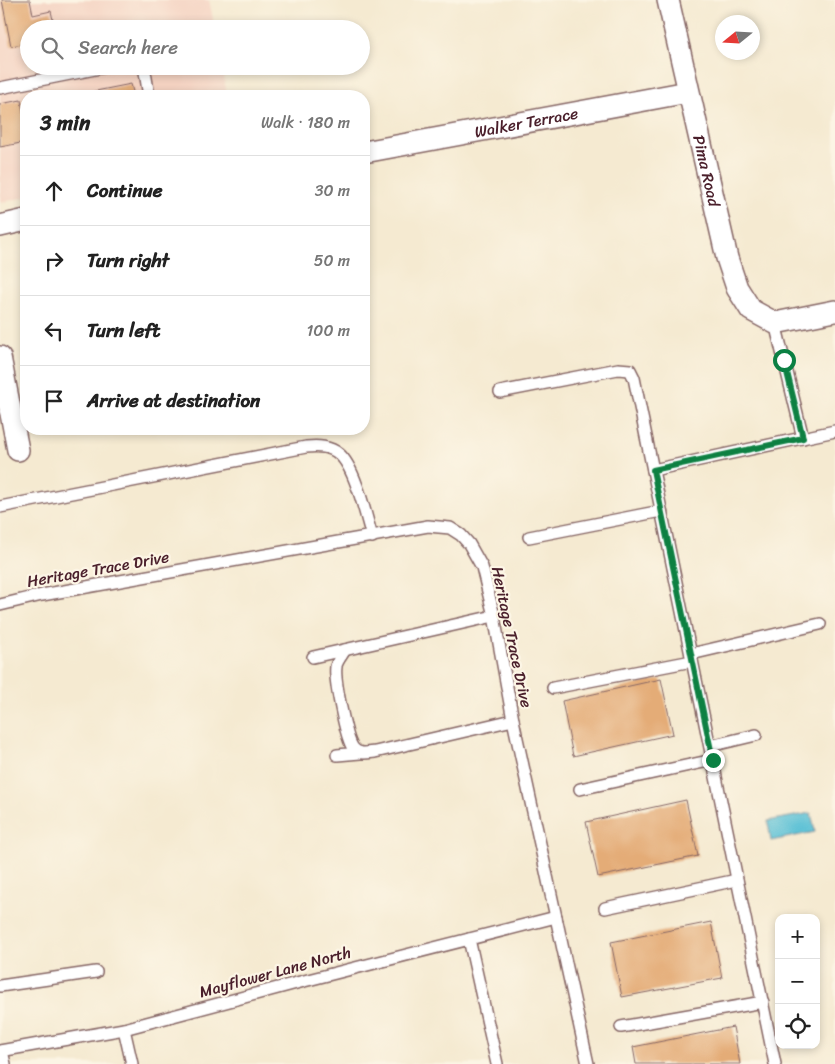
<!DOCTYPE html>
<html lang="en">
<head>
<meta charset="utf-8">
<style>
  :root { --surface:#fff; --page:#f6f6f6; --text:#222; --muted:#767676; --line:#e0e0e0 }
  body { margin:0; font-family:Sriracha,sans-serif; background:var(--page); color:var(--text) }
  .controls { position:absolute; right:15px; bottom:15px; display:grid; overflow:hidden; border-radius:10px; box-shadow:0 2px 8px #0003 }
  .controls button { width:45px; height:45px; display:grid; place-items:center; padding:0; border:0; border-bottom:1px solid var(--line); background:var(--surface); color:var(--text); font:25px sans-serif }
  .compass { position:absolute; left:715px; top:15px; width:45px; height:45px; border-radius:50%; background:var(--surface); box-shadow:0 2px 8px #0003; rotate:252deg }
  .stop { position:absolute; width:15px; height:15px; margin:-11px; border:4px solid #0b8043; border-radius:50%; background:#fff }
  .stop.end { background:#0b8043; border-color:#fff; box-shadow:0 1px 5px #0008 }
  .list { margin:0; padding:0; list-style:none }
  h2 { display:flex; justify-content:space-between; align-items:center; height:65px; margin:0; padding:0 20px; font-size:21px }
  h2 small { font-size:16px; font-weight:400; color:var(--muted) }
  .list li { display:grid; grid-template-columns:32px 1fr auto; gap:15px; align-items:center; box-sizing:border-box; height:70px; padding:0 20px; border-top:1px solid var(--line) }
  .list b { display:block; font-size:19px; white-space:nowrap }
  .list em { font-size:16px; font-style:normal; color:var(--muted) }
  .icon { flex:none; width:28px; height:28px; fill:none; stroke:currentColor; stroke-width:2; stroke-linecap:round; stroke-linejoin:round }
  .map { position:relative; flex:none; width:835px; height:1064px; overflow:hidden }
  .search { position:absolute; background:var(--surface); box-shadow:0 2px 8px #0003; left:20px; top:20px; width:350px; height:55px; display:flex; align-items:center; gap:12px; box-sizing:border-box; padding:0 18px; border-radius:28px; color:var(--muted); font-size:19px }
  .panel { position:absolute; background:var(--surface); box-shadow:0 2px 8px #0003; left:20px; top:90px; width:350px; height:345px; border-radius:20px }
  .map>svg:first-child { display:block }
</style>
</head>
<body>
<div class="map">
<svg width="835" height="1064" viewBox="0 0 835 1064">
  <rect width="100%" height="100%" fill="#fcf5e5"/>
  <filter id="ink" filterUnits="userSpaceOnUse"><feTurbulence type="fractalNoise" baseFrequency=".02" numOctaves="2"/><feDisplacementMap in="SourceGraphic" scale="10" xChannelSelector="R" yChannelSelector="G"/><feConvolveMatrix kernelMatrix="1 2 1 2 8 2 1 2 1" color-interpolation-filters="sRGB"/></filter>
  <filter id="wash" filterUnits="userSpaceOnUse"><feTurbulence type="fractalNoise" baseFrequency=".0096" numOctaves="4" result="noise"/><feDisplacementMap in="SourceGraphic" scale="20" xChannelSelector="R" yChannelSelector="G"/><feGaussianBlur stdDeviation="1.12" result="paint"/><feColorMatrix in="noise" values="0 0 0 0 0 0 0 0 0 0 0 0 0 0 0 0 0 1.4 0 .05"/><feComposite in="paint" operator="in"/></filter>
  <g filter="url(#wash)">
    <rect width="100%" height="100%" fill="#f5ead1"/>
    <path fill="#f5d3c2" d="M0 0H209L215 29H29V66H222L227 96H26V197L2 202 0 201Z"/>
    <path fill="#58c0d5" stroke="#517080" d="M811 813 815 832 771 841 768 821Z"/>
    <g id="blocks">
      <g fill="#e4ac77">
        <path d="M2 0H30L33 15 51 11 55 29H29V43L11 46Z"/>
        <path d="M131 84 134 96H76V95Z"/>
        <path d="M21 100 26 130V142L0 147V104Z"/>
        <path d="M661 679 673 734 573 756 562 701Z"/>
        <path d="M686 800 698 856 598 877 586 822Z"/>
        <path d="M711 922 722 978 622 997 611 942Z"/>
        <path d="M733 1027 740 1064H636L633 1047Z"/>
      </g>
    </g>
  </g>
  <g filter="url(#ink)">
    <use href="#blocks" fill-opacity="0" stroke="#866665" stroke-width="1"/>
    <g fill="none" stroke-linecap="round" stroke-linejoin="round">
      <g stroke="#866665" stroke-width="14">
        <g id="lane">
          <path d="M144 66 149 96"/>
          <path d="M0 88 110 66"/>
          <path d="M775 323 803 438"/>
          <path d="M500 392 618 369 630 370 634 378 775 1064"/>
          <path d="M653 470 835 431"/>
          <path d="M0 507 306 447C318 446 330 446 339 454 355 467 366 516 372 537"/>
          <path d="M529 537 661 511"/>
          <path d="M0 605 42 595 428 526 450 528 461 535 469 544 482 567 494 616 513 720 588 1064"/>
          <path d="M345 650C342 655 336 662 336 667 334 679 346 739 353 748 358 755 367 753 375 752L513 720"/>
          <path d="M691 654 820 624"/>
          <path d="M313 657 494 616"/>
          <path d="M553 688 692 661"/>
          <path d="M710 746 756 735"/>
          <path d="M337 755 360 753"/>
          <path d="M580 789 713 760"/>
          <path d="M605 908 737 880"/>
          <path d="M469 939 497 1064"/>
          <path d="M0 986 96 972"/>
          <path d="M621 1027 763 1002"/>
          <path d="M124 1029 132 1064"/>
          <path d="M0 1051 124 1029 304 981 556 917"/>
          <path d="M2 1051 5 1064"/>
        </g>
      </g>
      <g stroke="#866665" stroke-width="24">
        <g id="street">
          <path id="s1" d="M668 0 727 258 737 288 751 310 775 323 835 311"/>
          <path id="s2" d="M364 152 688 92"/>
          <path d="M0 226 26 220"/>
          <path d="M0 357 18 450"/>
        </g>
      </g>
      <use href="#lane" stroke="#fff" stroke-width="11"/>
      <use href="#street" stroke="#fff" stroke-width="21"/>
    </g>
  </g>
  <g fill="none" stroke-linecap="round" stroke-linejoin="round" filter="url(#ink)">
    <path stroke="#0b8043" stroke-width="6" d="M713 760 653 470 803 438 784 360"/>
  </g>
  <g text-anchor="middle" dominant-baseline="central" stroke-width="4.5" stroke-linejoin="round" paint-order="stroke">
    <g font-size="16" fill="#4a1f2b" stroke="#fcf5e5">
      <text stroke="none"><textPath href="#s2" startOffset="165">Walker Terrace</textPath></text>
      <text stroke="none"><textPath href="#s1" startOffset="175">Pima Road</textPath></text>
      <text transform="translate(98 569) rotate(-10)">Heritage Trace Drive</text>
      <text transform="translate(512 637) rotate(78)">Heritage Trace Drive</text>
      <text transform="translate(275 972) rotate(-15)">Mayflower Lane North</text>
    </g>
  </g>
</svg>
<div class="controls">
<button>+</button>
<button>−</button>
<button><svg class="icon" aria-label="locate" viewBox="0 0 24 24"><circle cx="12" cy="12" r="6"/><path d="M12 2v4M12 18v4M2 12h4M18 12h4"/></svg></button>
</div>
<svg class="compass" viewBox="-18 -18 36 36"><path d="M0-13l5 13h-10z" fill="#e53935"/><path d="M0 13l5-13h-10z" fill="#767676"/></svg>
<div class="stop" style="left:784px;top:360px"></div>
<div class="stop end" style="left:713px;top:760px"></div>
<div class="search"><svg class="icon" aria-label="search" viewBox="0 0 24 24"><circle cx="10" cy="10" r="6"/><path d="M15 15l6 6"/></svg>Search here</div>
<section class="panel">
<h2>3 min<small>Walk · 180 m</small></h2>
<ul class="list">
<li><svg class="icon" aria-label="ahead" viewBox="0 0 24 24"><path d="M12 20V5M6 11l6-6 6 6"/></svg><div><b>Continue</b></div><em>30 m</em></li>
<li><svg class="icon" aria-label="right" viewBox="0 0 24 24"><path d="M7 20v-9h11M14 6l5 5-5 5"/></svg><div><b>Turn right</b></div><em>50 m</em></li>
<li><svg class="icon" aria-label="left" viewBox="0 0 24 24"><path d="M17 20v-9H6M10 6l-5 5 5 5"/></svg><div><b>Turn left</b></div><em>100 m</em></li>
<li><svg class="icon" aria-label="arrive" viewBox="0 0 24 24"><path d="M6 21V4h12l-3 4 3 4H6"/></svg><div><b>Arrive at destination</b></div></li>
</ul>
</section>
</div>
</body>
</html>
